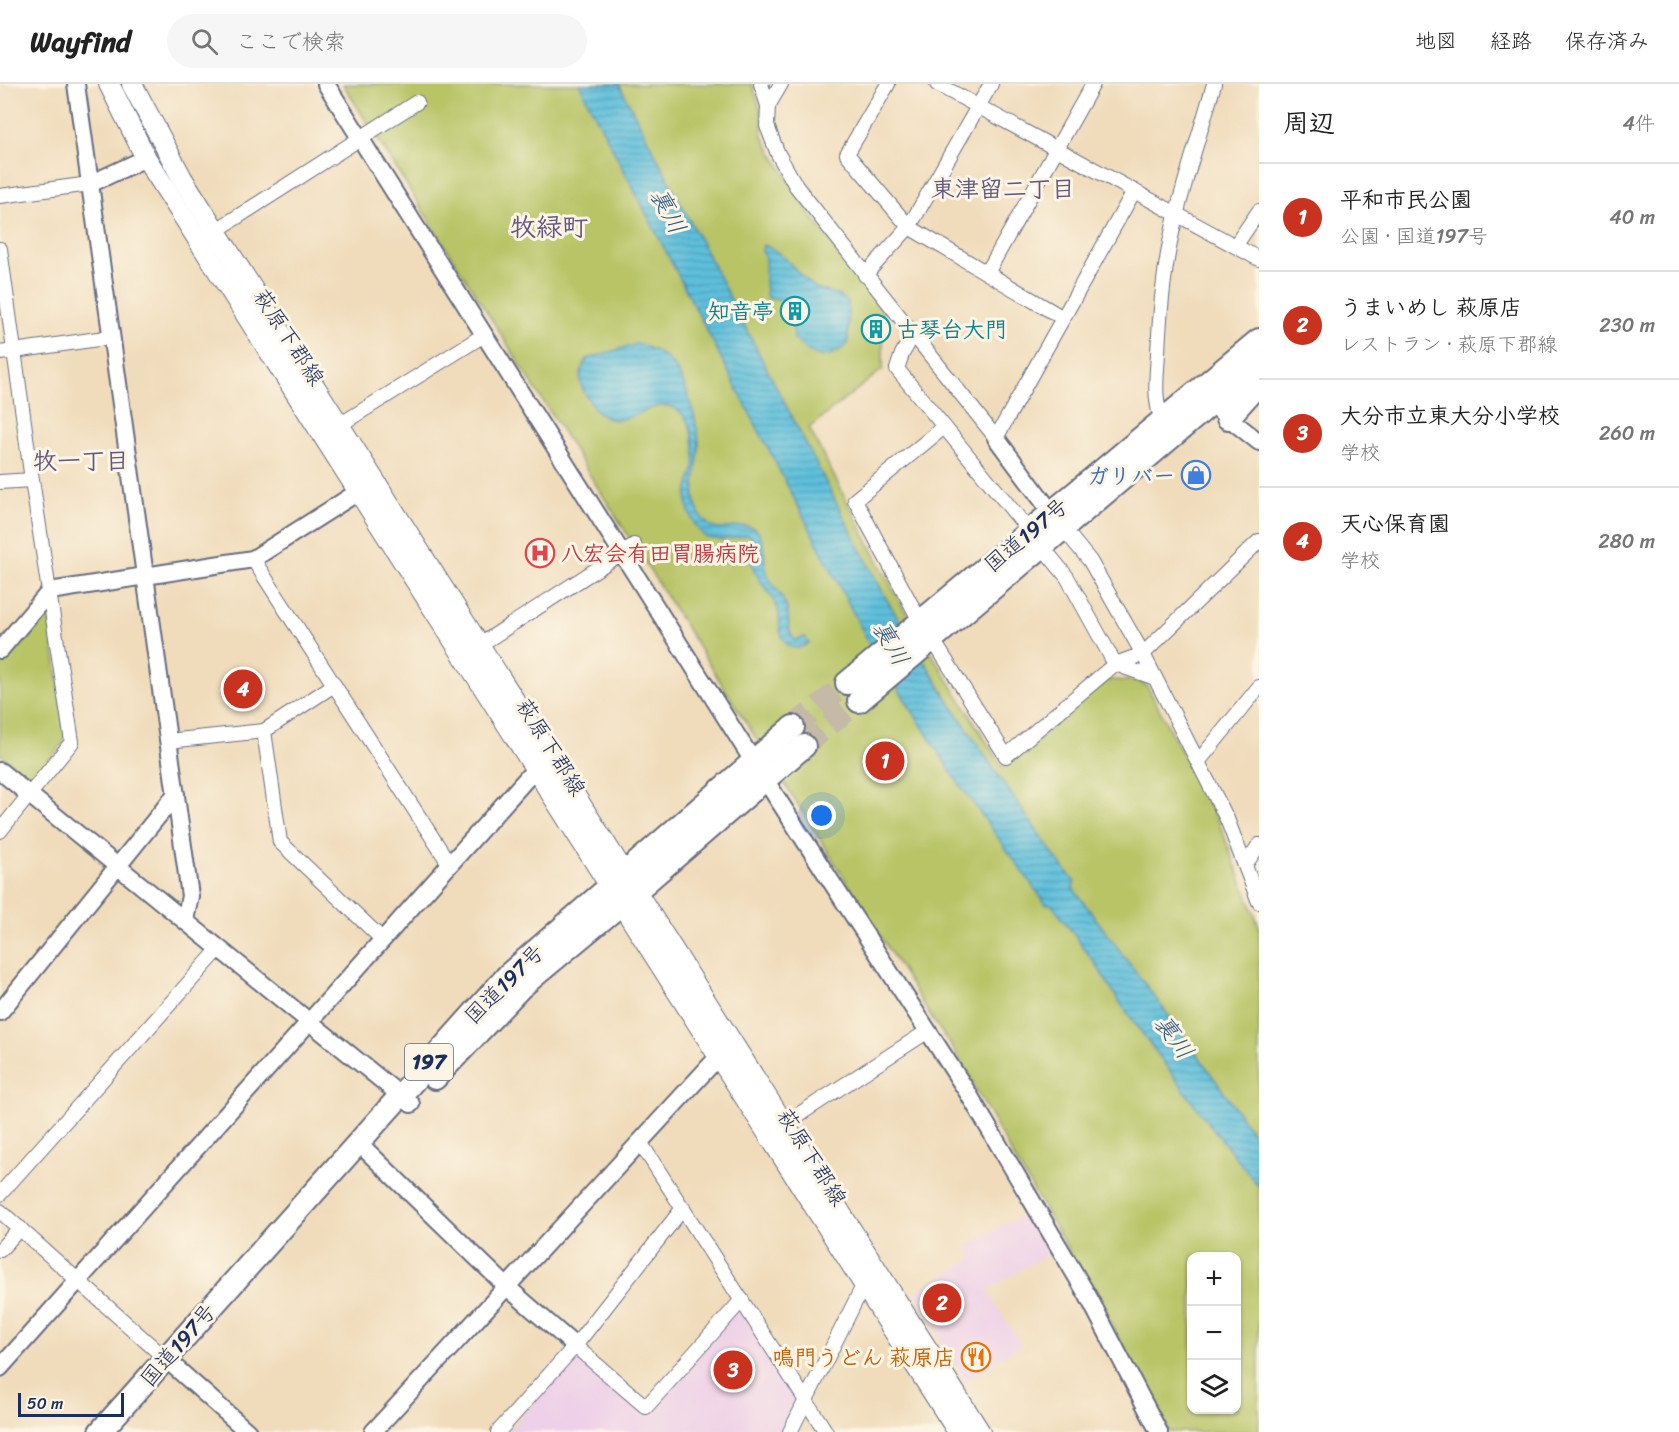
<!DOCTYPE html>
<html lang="ja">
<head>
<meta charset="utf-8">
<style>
  :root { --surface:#fff; --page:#f6f6f6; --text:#222; --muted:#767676; --line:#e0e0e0; --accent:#c8321e }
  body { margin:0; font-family:Sriracha,"Klee One",sans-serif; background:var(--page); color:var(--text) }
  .controls { position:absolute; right:18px; bottom:18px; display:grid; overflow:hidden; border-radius:12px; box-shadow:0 2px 4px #0004 }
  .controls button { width:54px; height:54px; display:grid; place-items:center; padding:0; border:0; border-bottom:2px solid var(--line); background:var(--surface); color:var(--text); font:30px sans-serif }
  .scale { position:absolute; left:18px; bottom:15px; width:106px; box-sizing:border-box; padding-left:6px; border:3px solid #1b2f5e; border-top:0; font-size:16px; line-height:21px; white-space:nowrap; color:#1b2f5e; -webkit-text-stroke:4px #fcf5e5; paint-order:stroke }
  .you { position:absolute; left:822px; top:732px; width:21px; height:21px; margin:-15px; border:4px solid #fff; border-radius:50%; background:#1a73e8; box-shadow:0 0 0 9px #1a73e833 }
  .badge { display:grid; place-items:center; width:39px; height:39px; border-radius:50%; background:var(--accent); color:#fff; font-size:20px; font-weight:700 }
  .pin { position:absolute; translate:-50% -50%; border:3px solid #fff; box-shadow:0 2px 6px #0006 }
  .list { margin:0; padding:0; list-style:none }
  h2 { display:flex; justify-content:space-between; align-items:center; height:78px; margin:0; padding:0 24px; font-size:26px }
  h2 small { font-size:20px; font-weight:400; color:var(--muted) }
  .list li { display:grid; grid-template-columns:39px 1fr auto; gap:18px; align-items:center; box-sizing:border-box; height:108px; padding:0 24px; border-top:2px solid var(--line) }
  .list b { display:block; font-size:22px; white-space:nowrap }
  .list p { margin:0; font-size:20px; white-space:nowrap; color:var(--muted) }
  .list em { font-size:20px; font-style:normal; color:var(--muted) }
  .icon { flex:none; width:33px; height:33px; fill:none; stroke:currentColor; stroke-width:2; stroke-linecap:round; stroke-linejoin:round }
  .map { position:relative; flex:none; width:1259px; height:1348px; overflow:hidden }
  header { display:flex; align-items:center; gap:36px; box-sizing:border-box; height:84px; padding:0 30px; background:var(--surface); border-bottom:2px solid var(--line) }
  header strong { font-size:28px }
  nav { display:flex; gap:33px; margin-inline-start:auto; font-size:21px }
  .search { width:420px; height:54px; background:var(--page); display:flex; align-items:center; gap:15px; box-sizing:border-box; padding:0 21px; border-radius:33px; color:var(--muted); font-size:22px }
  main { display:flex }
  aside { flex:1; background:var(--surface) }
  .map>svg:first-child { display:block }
</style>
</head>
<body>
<header>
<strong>Wayfind</strong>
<div class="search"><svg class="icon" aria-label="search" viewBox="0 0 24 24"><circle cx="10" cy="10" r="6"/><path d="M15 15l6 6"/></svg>ここで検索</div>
<nav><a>地図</a><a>経路</a><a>保存済み</a></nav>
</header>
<main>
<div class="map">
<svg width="1259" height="1348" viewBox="0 0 1259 1348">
  <defs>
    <pattern id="water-rules" width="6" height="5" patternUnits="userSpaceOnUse" patternTransform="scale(1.5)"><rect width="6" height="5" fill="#5ec0dc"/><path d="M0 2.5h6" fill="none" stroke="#4d9cb6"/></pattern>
  </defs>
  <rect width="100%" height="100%" fill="#fcf5e5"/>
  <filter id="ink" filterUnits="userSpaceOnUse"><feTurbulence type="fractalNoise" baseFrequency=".0167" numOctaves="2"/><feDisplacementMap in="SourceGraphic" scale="12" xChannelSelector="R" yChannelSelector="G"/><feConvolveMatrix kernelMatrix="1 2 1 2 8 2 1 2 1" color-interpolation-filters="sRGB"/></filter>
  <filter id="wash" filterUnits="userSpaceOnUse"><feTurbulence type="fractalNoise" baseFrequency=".008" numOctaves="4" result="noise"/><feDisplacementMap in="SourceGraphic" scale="24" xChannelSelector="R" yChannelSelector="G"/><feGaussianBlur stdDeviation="1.35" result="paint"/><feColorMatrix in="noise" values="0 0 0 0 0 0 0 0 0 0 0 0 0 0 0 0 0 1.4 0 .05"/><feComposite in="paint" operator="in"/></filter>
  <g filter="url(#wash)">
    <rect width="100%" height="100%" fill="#f0dcbb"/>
    <g fill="#eed0e8">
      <path d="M1028 1128 1051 1168 987 1206 1021 1261 966 1297 914 1209 973 1174 967 1162Z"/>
      <path d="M742 1227 798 1313 797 1320 784 1348H507L578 1271 647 1332 736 1228Z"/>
    </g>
    <g fill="#b8c466" stroke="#6a7a62" stroke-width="1.5" fill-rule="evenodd">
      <path d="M343 0H752L761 27 763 53 774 72 812 133 883 224V285L809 344 900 519 1003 684 1107 596 1138 597 1147 602 1219 739 1259 842V1348H1169L1099 1218 1010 1067 956 969 931 933 831 773ZM1192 1172H1236V1326H1192Z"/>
      <path d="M43 528 49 532 66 649 64 658 35 694H30L0 670V581Z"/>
    </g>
    <g fill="url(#water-rules)" stroke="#3c789d" stroke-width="1.5">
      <path d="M579 0H619L887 516 947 614 996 688 1056 774 1075 798 1073 804 1193 964 1259 1058V1103L1200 1028 1118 916 1095 879 1056 826 1051 820H1046L957 697 869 559Z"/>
      <path d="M763 161C791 171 794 191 818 205 824 208 831 208 836 210 840 212 844 216 848 218V260C824 279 814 274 794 255L793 240 805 233V224L799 217C787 215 779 219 767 213 762 197 769 178 762 166Z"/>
      <path d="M636 260C671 268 682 289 691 321 695 334 699 349 699 362 699 389 684 421 709 441 721 452 739 435 757 446 767 459 762 476 768 491 773 503 784 512 787 525 790 535 786 547 795 556L805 553 809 559C802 563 795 567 788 561 777 552 781 537 778 526 774 512 755 493 752 481 749 469 762 460 748 451L722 456 707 454C693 443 684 422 688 405 690 397 693 390 694 383 696 370 694 358 691 347 689 339 685 332 679 327 653 306 623 357 595 325 590 318 584 309 581 301 579 293 582 282 587 275Z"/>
    </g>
  </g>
  <g filter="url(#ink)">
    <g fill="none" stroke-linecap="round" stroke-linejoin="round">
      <g stroke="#c5b9a8" stroke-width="22" stroke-dasharray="22 11" stroke-linecap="butt">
        <path d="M793 643 847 599"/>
        <path d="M804 662 859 617"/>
      </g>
      <g stroke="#666c7f" stroke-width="16">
        <g id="minor">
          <path d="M761 0 768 22 767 42 778 70 796 102 996 354 1134 107"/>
          <path d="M888 0 847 70 909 143 1063 234"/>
          <path d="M937 0 1259 175"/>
          <path d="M768 22 781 0"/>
          <path d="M0 112 90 100"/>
          <path d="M209 151 417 18"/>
          <path d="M1235 162 1259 127"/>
          <path d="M0 165 32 396 72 658 0 747"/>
          <path d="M987 189 1093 0"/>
          <path d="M865 191 909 143 991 0"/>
          <path d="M913 251 902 270 897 285 1067 493 1115 580 1155 594"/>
          <path d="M0 269 112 253"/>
          <path d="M1162 336C1153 314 1157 292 1158 269 1160 222 1165 173 1177 128 1188 85 1202 43 1214 0"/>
          <path d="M333 345 484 251"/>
          <path d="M0 398 32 396"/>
          <path d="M1059 439 1090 477 1143 570 1227 735 1259 818"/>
          <path d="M253 475 450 781"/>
          <path d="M920 537 855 416 944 343"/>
          <path d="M933 556 1006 672 1115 580 1143 570 1259 457"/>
          <path d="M472 566 634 461"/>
          <path d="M264 647 280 758 383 856"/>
          <path d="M168 657 264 647 334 601"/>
          <path d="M1198 678 1259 603"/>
          <path d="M1245 781 1259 761"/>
          <path d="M778 1044 928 947"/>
          <path d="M640 1058 826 1348"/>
          <path d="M0 1110 219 865"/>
          <path d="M0 1127 166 1275"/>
          <path d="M0 1166 20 1144"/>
          <path d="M575 1262 646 1323 742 1216"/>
          <path d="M498 1348 575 1262 683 1124"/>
          <path d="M790 1348 864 1200 869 1196"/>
        </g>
      </g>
      <g stroke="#666c7f" stroke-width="20">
        <g id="tertiary">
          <path d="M76 0 190 812 185 836"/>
          <path d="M326 0 753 677"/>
          <path d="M90 100 146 74"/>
          <path d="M1221 328 1259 358"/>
          <path d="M996 354 1051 428"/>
          <path d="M0 566 50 507 253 475 369 401"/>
          <path d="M0 687 411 1020"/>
          <path d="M766 697 968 1009 1088 1212 1159 1348"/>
          <path d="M0 928 176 710"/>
          <path d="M368 1068 507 1203 575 1262"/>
          <path d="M166 1275 248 1348"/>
          <path d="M0 1284 536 684"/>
          <path d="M373 1348 719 972 728 967"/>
        </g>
      </g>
      <g stroke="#666c7f" stroke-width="22">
        <g id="secondary">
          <path d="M109 0 146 74 958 1348"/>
          <path d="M132 0 182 94 980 1348"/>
        </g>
      </g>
      <g stroke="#666c7f" stroke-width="26">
        <g id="trunk">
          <path d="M1228 334 1259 299"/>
          <path d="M847 599 1259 256"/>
          <path d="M859 617 1259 279"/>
          <path d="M435 994 521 903 622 819 804 662"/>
          <path d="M100 1348 509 890 793 643"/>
        </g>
      </g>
      <use href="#minor" stroke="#fff" stroke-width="14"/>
      <use href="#tertiary" stroke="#fff" stroke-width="16"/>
      <use href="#secondary" stroke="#fff" stroke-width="20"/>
      <use href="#trunk" stroke="#fff" stroke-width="22"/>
    </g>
  </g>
  <defs>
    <g id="building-ring" transform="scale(1.5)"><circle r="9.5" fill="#fcf5e5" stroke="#0f9aa8" stroke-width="1.5"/><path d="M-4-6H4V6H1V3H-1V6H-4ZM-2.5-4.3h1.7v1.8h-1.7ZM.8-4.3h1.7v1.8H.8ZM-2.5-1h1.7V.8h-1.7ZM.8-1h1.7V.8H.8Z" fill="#0f9aa8"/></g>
    <g id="shop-ring" transform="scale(1.5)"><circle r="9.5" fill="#fcf5e5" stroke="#3f7fe0" stroke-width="1.5"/><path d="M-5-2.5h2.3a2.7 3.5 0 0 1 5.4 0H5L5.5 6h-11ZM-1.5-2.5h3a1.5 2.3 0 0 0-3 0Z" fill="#3f7fe0"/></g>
    <g id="hospital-ring" transform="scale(1.5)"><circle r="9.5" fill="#fcf5e5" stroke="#e0444e" stroke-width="1.5"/><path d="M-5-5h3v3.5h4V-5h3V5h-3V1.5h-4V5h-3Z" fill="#e0444e"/></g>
    <g id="restaurant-ring" transform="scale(1.5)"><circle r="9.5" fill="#fcf5e5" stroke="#e8710a" stroke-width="1.5"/><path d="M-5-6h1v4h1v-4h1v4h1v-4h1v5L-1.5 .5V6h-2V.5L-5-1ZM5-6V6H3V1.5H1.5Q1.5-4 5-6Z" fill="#e8710a"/></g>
  </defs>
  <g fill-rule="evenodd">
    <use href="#building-ring" x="795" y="227"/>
    <use href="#building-ring" x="876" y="245"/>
    <use href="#shop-ring" x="1196" y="391"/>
    <use href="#hospital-ring" x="540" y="469"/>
    <use href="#restaurant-ring" x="976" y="1273"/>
  </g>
  <g text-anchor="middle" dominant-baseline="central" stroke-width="6" stroke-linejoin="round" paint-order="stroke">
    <rect fill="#fcf5e5" stroke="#5e6a86" stroke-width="1.5" x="405" y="960" width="48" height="36" rx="4.5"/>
    <g font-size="21" font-weight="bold" fill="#1b2f5e">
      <text x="429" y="978">197</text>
    </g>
    <g font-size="22" font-weight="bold" fill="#0d838f" stroke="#fcf5e5" text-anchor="end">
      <text x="774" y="227">知音亭</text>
      <text x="897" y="245" text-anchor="start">古琴台大門</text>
    </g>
    <g font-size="22" fill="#1b2f5e" stroke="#fcf5e5">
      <text transform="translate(289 253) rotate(57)">萩原下郡線</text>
      <text transform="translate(1026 451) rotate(-40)">国道197号</text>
      <text transform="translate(551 663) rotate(58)">萩原下郡線</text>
      <text transform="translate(504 900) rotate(-45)">国道197号</text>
      <text transform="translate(812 1073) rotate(58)">萩原下郡線</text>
      <text transform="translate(178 1261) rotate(-49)">国道197号</text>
    </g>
    <g font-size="22" font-weight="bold" fill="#366cbe" stroke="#fcf5e5" text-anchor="end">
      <text x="1175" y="391">ガリバー</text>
    </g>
    <g font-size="22" font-weight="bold" fill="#be3a42" stroke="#fcf5e5" text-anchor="start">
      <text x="561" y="469">八宏会有田胃腸病院</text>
    </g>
    <g font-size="22" font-weight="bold" fill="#c56008" stroke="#fcf5e5" text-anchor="end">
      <text x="955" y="1273">鳴門うどん 萩原店</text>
    </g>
    <g font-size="24" font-weight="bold" fill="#625881" stroke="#fcf5e5">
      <text x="1003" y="105">東津留二丁目</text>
      <text x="81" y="377">牧一丁目</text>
    </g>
    <g font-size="24" font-style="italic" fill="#2f5a84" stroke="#fcf5e5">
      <text transform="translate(668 127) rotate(62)">裏川</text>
      <text transform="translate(891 559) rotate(60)">裏川</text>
      <text transform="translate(1174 953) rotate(54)">裏川</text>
    </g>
    <g font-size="26" font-weight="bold" fill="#625881" stroke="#fcf5e5">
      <text x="549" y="143">牧緑町</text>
    </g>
  </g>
</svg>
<div class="controls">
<button>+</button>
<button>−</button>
<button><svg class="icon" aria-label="layers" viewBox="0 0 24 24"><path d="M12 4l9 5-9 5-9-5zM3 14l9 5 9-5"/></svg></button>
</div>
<div class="scale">50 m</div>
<div class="you"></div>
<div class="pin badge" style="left:885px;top:677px">1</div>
<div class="pin badge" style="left:942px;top:1219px">2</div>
<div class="pin badge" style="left:733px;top:1286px">3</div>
<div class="pin badge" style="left:243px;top:605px">4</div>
</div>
<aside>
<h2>周辺<small>4件</small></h2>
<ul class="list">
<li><span class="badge">1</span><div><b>平和市民公園</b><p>公園 · 国道197号</p></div><em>40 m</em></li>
<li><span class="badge">2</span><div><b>うまいめし 萩原店</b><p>レストラン · 萩原下郡線</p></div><em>230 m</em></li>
<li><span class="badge">3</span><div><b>大分市立東大分小学校</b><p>学校</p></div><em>260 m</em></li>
<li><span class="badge">4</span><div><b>天心保育園</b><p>学校</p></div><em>280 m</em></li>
</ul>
</aside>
</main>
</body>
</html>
